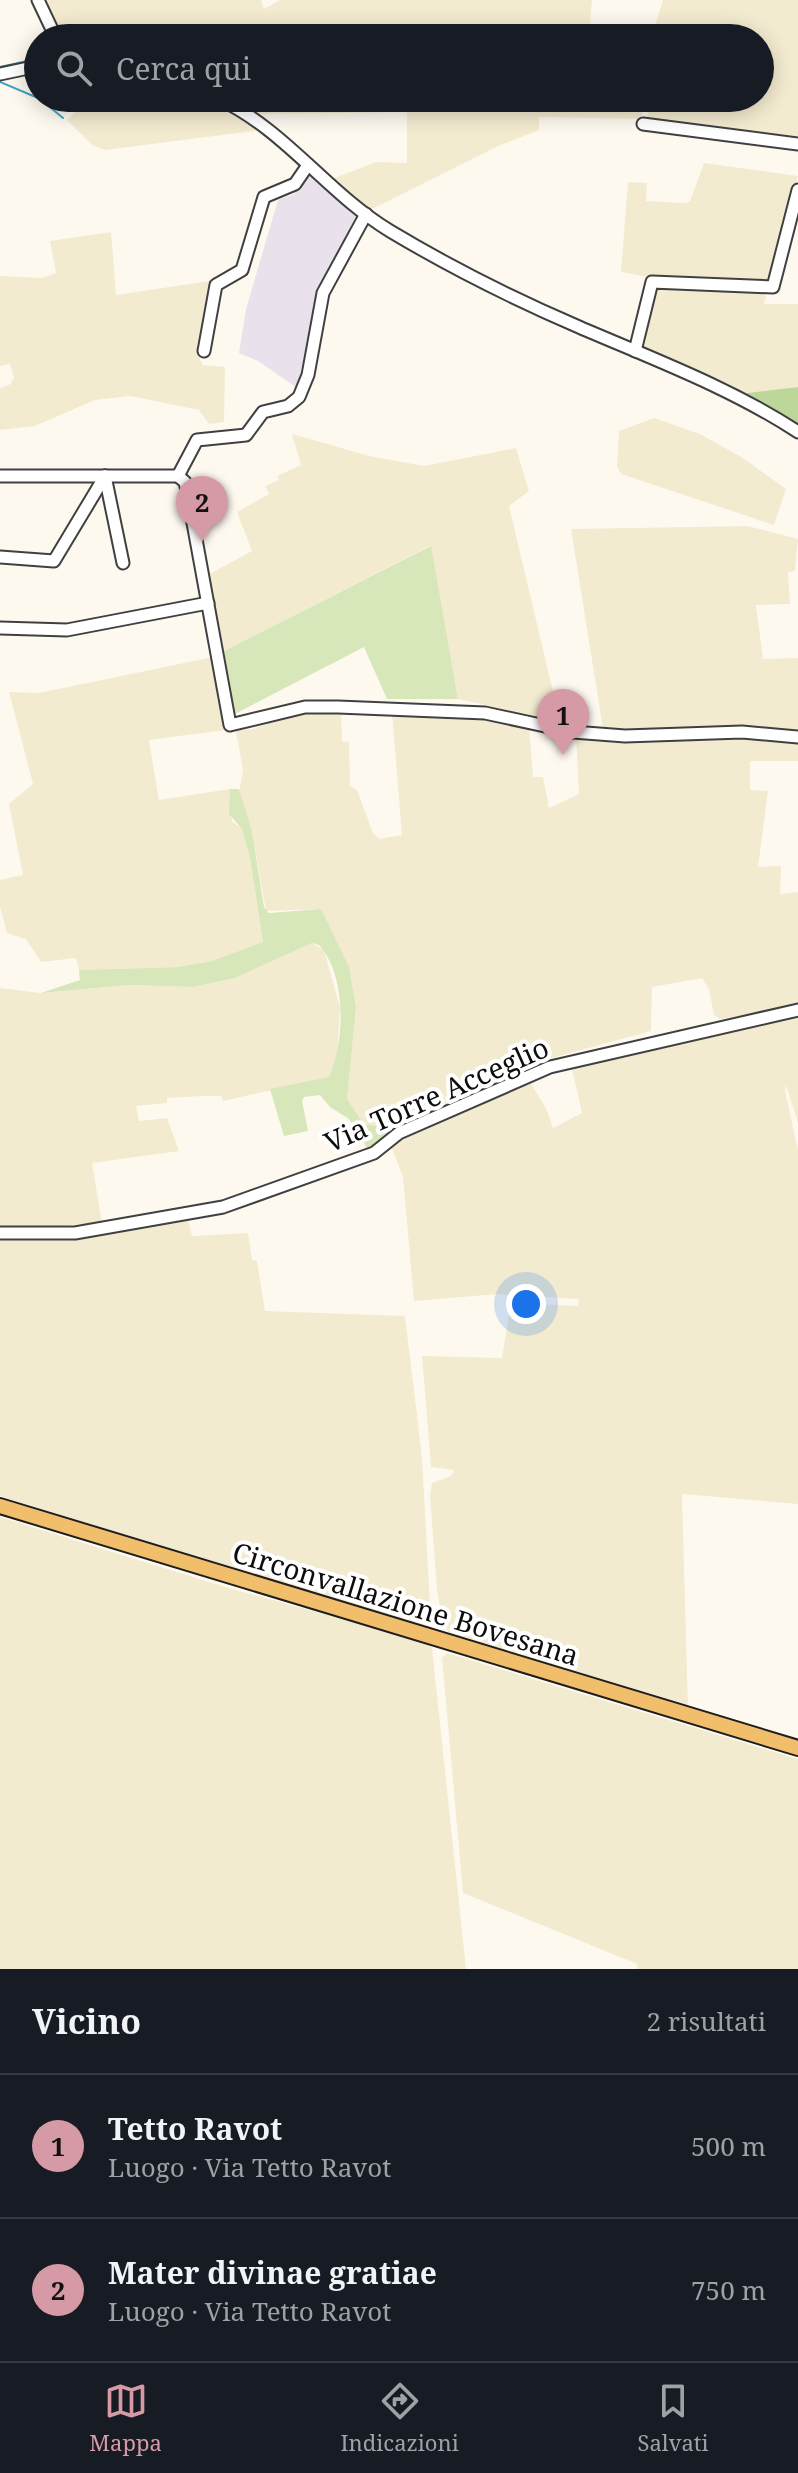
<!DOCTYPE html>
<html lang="it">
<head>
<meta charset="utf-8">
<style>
  :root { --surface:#171b24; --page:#242831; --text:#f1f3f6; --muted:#9ea1a6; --line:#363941; --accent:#d69aa6 }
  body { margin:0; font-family:"Noto Serif",serif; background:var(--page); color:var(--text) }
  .you { position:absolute; left:526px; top:1304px; width:28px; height:28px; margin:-20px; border:6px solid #fff; border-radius:50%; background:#1a73e8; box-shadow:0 0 0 12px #1a73e833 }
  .badge { display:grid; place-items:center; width:52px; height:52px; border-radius:50%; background:var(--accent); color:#111; font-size:26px; font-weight:700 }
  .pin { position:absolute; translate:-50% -66px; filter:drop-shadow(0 2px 4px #0008) }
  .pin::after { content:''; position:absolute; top:42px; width:28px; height:24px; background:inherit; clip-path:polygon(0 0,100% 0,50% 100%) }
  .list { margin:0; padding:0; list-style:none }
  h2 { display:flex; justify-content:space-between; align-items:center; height:104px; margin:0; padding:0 32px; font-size:34px }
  h2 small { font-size:26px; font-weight:400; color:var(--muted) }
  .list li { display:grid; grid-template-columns:52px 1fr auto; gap:24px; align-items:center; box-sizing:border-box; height:144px; padding:0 32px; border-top:2px solid var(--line) }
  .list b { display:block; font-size:30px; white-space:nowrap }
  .list p { margin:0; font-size:26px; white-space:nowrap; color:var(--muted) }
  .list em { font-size:26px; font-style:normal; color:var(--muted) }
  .icon { flex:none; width:44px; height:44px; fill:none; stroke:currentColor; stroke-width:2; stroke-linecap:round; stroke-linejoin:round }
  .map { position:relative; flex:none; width:798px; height:1969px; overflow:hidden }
  .search { position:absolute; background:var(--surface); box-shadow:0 4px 20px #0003; left:24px; right:24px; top:24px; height:88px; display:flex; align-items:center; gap:20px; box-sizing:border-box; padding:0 28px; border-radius:44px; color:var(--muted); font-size:30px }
  .sheet { height:392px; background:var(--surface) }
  nav { display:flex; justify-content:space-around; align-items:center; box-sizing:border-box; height:112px; border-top:2px solid var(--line); background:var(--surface); font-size:22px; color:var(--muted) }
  nav a { display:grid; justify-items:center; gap:4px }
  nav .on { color:var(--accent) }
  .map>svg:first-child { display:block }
</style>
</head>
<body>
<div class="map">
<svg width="798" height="1969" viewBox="0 0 798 1969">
  <rect width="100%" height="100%" fill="#fef9ef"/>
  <path fill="#e9e2ec" d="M307 173 356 216 319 288 297 388 258 361 239 353 246 309 278 200 294 194Z"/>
  <g fill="#f3ebd0">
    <path d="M41 0H261L264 9 280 0H592L589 38H60Z"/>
    <path d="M663 0H798V140L648 122 647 98H760V38H651Z"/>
    <path d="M81 98H210L242 114 262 130 105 150 92 145 67 120 76 111Z"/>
    <path d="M233 98H642V119L539 117V130L496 147 370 210 332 179 376 162 407 163V112L260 114Z"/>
    <path d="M704 163 798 176 769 284 654 278 621 272 628 182 647 183 646 201 685 203 690 201Z"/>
    <path d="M111 232 116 295 216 280 200 360 203 365 225 367 224 422 209 424 199 410 130 396 95 400 35 426 0 430V388L11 384 14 377 10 364 0 366V276L42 278 56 273 50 241Z"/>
    <path d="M653 285 768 288 764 304H798V387L738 394 639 348Z"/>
    <path d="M654 418 700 434 743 458 786 489 774 525 621 474 617 466 619 431Z"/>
    <path d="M292 434 369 456 424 466 516 448 529 491 509 506 560 721 458 699 430 546 222 652 206 576 252 551 237 512 269 494 265 486 279 480 277 476 301 465Z"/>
    <path d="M748 526 798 539 795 571 788 572 790 604 756 605 763 659 798 658V734L751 728 603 729 571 529Z"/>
    <path d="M213 657 225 730 149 740 159 800 230 789 232 821 242 829 250 858 263 942 212 961 178 967 79 970 76 958 41 962 26 939 7 933 0 907V880L23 875 9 804 33 784 9 692 39 693Z"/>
    <path d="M302 711H341L342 741 349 742 350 786 357 790 373 833 379 839 402 835 392 713 482 715 529 727 533 777H543L549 808 579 794 576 735 751 734 798 740V761H750V790L768 791 758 867 781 866 780 894 798 892V1006L720 1019 714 1015 709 989 702 978 652 987 651 1031 552 1058 539 1069 421 1119 380 1128 364 1124 347 1099 356 1008 321 909 266 911 252 831 239 793 243 770 236 731 253 729Z"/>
    <path d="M312 943 324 950 340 1007 337 1059 329 1077 223 1101 221 1096H203L167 1098V1103L136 1106 139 1121 167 1118 179 1151 92 1163 102 1223 0 1229V988L41 993 130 985 193 987 235 978Z"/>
    <path d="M798 1014V1123L786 1085 785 1091 798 1150V1504L682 1494 688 1709 453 1638 443 1624 437 1590 430 1496 432 1483 451 1476 454 1470 431 1467 422 1356 502 1358 511 1303 578 1306 579 1299 498 1294 414 1301 403 1177 391 1146 399 1138 530 1082 546 1108 553 1128 582 1113 572 1069 735 1028 771 1023Z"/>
    <path d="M187 1215 192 1236 248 1233 252 1260 257 1261 265 1311 405 1316 422 1457 431 1623 429 1629 0 1496V1237Z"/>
    <path d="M0 1517 222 1586 421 1641 432 1648 466 1969H0Z"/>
    <path d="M447 1653 798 1759V1969H637V1964L463 1893 442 1658Z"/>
  </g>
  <g fill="#d7e7ba">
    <path d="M431 546 458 699H387L364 647 233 715 222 652Z"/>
    <path d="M230 789H239L252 831 264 907 269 913 321 909 349 967 356 1008 347 1099 364 1124 398 1130 369 1151 349 1119 330 1107 320 1095 304 1097 302 1101 308 1131 284 1136 270 1089 329 1077C345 1042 347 976 319 945L312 943 235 978 193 987 130 985 41 993 80 980 79 970 178 967 212 961 263 942 250 858 242 829 229 814Z"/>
  </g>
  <path fill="#bdd69a" d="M798 387V423L738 394Z"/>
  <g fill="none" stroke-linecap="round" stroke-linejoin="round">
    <g stroke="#42a2c5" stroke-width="2">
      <path d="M0 67 32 60"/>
      <path d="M0 82 38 98"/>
      <path d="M39 98 63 118"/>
    </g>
    <g stroke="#404040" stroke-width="15">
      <g id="minor">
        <path d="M38 0 56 38"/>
        <path d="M0 74 38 66"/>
        <path d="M217 98C285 129 327 193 390 231 450 267 514 299 579 327 653 359 731 388 798 432"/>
        <path d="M643 124 798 144"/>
        <path d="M204 351 216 285 242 270 264 197 295 184 308 165"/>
        <path d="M635 351 652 282 773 287 798 190"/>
        <path d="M0 476H178"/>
        <path d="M105 476 123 563"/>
        <path d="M178 476 185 482 189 501 230 725 305 707H338L485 713 573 732 625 736 742 732 798 737"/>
        <path d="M178 476 197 440 246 435 263 412 288 406 299 397 308 375 323 293 366 214"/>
        <path d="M0 557 54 561 105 476"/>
        <path d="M0 628 67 630 208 603"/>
        <path d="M0 1233H75L223 1207 374 1153 399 1133 550 1067 798 1010"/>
      </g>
    </g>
    <g stroke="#1e1e1e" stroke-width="18">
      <path id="major" d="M0 1506 798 1748"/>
    </g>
    <use href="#minor" stroke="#fff" stroke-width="11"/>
    <use href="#major" stroke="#f1bf6c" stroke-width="14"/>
  </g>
  <g text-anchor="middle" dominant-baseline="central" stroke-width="8" stroke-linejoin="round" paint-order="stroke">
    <g font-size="28" fill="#0d0d0d" stroke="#fff">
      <text transform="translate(436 1094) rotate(-24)">Via Torre Acceglio</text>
      <text transform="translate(406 1603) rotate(17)">Circonvallazione Bovesana</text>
    </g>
  </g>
</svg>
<div class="you"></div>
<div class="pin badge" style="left:563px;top:755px">1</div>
<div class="pin badge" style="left:202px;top:542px">2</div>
<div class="search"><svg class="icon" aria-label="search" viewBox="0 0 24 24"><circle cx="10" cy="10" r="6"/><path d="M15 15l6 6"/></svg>Cerca qui</div>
</div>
<section class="sheet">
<h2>Vicino<small>2 risultati</small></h2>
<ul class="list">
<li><span class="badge">1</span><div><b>Tetto Ravot</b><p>Luogo · Via Tetto Ravot</p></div><em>500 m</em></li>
<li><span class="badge">2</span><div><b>Mater divinae gratiae</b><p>Luogo · Via Tetto Ravot</p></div><em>750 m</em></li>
</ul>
</section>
<nav>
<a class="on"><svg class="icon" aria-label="map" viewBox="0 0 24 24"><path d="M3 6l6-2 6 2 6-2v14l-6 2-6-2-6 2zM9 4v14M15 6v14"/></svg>Mappa</a>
<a><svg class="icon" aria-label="directions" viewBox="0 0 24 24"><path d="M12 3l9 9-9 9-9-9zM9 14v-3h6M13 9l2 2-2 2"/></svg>Indicazioni</a>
<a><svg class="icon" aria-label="saved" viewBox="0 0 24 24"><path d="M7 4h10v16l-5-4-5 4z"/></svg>Salvati</a>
</nav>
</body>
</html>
